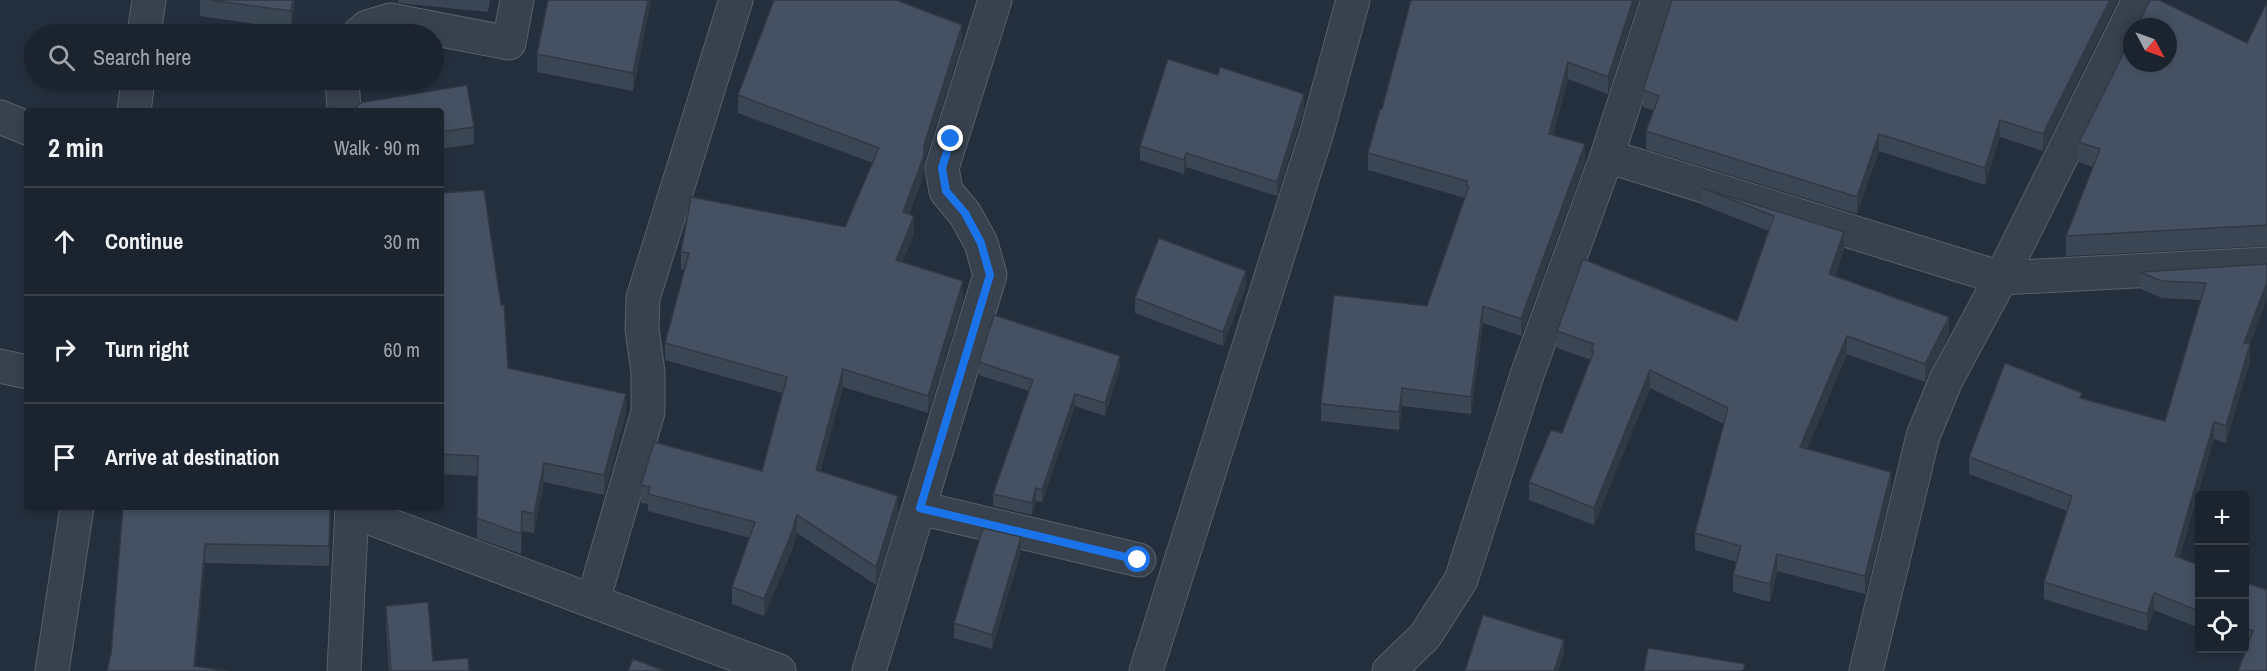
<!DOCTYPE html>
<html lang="en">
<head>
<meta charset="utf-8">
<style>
  :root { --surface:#1b232e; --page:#282f3a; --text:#f1f3f6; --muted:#a0a4aa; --line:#39404a }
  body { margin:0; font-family:"Archivo Narrow",sans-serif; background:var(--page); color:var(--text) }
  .controls { position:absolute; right:18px; bottom:18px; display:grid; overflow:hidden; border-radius:6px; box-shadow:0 3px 9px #0003 }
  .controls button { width:54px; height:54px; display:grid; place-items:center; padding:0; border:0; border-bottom:2px solid var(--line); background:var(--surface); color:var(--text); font:30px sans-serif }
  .compass { position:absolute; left:2123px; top:18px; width:54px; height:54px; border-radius:50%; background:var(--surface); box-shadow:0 3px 9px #0003; rotate:131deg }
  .stop { position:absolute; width:18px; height:18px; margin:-14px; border:4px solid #1a73e8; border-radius:50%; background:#fff }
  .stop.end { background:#1a73e8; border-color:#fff; box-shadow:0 2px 6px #0008 }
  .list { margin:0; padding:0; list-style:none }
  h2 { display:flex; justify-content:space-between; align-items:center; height:78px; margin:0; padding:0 24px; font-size:26px }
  h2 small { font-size:20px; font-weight:400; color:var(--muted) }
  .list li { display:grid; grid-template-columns:39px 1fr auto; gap:18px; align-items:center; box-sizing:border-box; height:108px; padding:0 24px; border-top:2px solid var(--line) }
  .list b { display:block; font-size:22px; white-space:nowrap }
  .list em { font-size:20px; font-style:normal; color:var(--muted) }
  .icon { flex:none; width:33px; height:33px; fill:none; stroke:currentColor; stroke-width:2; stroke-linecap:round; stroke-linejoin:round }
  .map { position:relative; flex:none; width:2267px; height:671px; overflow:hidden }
  .search { position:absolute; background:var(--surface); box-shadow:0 3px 9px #0003; left:24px; top:24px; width:420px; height:66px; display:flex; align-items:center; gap:15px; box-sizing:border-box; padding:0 21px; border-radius:33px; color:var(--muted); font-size:22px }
  .panel { position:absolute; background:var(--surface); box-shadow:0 3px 9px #0003; left:24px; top:108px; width:420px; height:402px; border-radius:6px }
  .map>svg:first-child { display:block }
</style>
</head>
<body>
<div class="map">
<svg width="2267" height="671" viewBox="0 0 2267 671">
  <rect width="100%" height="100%" fill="#242f3e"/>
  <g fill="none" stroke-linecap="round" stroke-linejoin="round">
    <g stroke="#565f6c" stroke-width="35">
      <g id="minor">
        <path d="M144 34 149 0"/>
        <path d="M359 34 367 27 390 20 509 43 517 0"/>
        <path d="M342 80 344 111"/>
        <path d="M134 111 138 80"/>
        <path d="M0 117 27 128"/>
        <path d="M1607 156 2001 278 2267 264"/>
        <path d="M0 366 27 372"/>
        <path d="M920 508 1139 560"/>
        <path d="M352 511 779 671"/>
        <path d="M593 601 648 412V372L642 329 643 298 736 0"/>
        <path d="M52 671 77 507"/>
        <path d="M344 671 352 507"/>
        <path d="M869 671 990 275 981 243 965 214 946 191 942 168 995 0"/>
        <path d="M1146 671 1317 132 1353 0"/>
        <path d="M1389 671 1425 636 1461 580 1528 372 1607 156 1658 0"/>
        <path d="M1866 671 1923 436 1946 380 2001 278 2139 0"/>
      </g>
    </g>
    <use href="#minor" stroke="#38414e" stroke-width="33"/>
  </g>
  <g fill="#3b4654">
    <path d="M200 0H295L291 29 200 16Z"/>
    <path d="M398 0H490L488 12 398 3Z"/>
    <path d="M651 0 633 91 537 72V54Z"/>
    <path d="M1638 0 1608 94 1568 79 1553 135 1585 162 1521 336 1483 323 1471 414 1402 406 1399 430 1321 421V404L1427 306 1465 198 1368 170V153L1382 109Z"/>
    <path d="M2118 0 2043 151 2000 137 1985 185 1879 151 1857 214 1646 149V131L1654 111 1643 107V90Z"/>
    <path d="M2267 2V246L2066 256V236L2093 167 2079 162V142L2247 43Z"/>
    <path d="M962 42 924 162V174L909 214 914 234 902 262 963 299 928 413 843 387 820 472 898 513 876 585 797 533 792 550 764 616 732 604V587L750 538 648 511V504L641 503V485L762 471 783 393 665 360V343L685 270 681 269V252L845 227 873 163 738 113V95Z"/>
    <path d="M1304 109 1277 196 1186 167 1184 174 1140 160V146Z"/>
    <path d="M441 111 474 127V144L441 149Z"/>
    <path d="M1702 188 1844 232V249L1835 276 1949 335 1925 382 1847 354 1807 449 1891 490 1865 594 1777 571 1770 602 1733 592V575L1737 562 1695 550V533L1724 424 1650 388 1594 525 1529 500V482L1562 433 1591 360 1557 348V331L1737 321 1769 231 1702 205Z"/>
    <path d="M441 193 508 368 626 413 604 495 544 482 534 533 522 531 521 554 477 538 478 476 441 474Z"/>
    <path d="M2267 264 2250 344V361L2226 443 2214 439 2179 558 2199 565V628L2154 610 2147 631 2044 599V582L2067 511 1969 474V457L2082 399 2165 421 2201 300 2162 298 2140 289V272Z"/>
    <path d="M1246 286 1223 346 1135 313V298Z"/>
    <path d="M979 362 1120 368 1105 416 1075 406 1042 502 1036 501 1032 515 993 506V494L1029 391 979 375Z"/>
    <path d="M123 507H331L329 566 205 563 111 654Z"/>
    <path d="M1021 551 992 649 954 638V623Z"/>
    <path d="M2244 582 2267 590 2247 646 2244 645Z"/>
    <path d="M386 606 433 661 469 671H389L386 626Z"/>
  </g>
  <g fill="#303945">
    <path d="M293 0H295L291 29V11Z"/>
    <path d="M648 0H651L633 91V73Z"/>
    <path d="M1633 0H1638L1608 94V77Z"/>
    <path d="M2110 0H2118L2043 151V134Z"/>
    <path d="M962 25V42L924 162V145Z"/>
    <path d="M1568 62V79L1549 151V134Z"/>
    <path d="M1304 94V109L1277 196V182Z"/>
    <path d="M2000 120V137L1985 185V168Z"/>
    <path d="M1879 134V151L1857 214V197Z"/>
    <path d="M1585 144V162L1521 336V319Z"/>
    <path d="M1186 153V167L1184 174V160Z"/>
    <path d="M924 156V174L903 229V212Z"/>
    <path d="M914 216V234L896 277V260Z"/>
    <path d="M1844 232V249L1829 291V274Z"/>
    <path d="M1246 271V286L1223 346V332Z"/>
    <path d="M963 281V299L928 413V396Z"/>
    <path d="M2267 282V299L2244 360V343Z"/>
    <path d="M1483 306V323L1471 414V397Z"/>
    <path d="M1949 317V335L1925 382V364Z"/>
    <path d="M1847 336V354L1800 465V447Z"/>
    <path d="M2250 344V361L2226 443V426Z"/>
    <path d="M1120 356V368L1105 416V403Z"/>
    <path d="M843 369V387L816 488V470Z"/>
    <path d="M1650 370V388L1594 525V508Z"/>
    <path d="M1402 388V406L1399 430V412Z"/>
    <path d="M626 394V413L604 495V475Z"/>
    <path d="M1075 394V406L1042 502V490Z"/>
    <path d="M2214 422V439L2175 573V556Z"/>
    <path d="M544 463V482L534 533V514Z"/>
    <path d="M1891 472V490L1865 594V576Z"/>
    <path d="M1036 488V501L1032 515V503Z"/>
    <path d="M898 496V513L876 585V567Z"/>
    <path d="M522 511V531L521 554V534Z"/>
    <path d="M797 515V533L792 550 764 616V599Z"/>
    <path d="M1021 537V551L992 649V635Z"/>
    <path d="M205 544V563L195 671 194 666Z"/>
    <path d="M1777 554V571L1770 602V584Z"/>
    <path d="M2154 593V610L2147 631V614Z"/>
    <path d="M1564 640V654L1558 671H1554Z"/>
  </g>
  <g fill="#455162" stroke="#303945" stroke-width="1.5">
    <path d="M210 0H293L291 11Z"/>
    <path d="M548 0H648L633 73 537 54Z"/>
    <path d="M774 0H896L962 25 924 145V156L903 212 914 216 896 260 963 281 928 396 843 369 816 470 898 496 876 567 797 515 792 532 764 599 732 587 755 522 648 494 650 487 641 485 654 442 762 471 787 377 665 343 689 253 681 252 691 197 845 227 879 148 738 95Z"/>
    <path d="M1411 0H1633L1608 77 1568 62 1549 134 1585 144 1521 319 1483 306 1471 397 1402 388 1399 412 1321 404 1334 295 1427 306 1469 186 1466 185 1467 181 1368 153 1380 109H1382Z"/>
    <path d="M1672 0H2110L2043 134 2000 120 1985 168 1879 134 1857 197 1646 131 1659 96 1643 90Z"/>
    <path d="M2150 0H2159L2247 43 2267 2V225L2066 236 2100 149 2079 142 2132 36V63H2168V27H2137Z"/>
    <path d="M1168 59 1218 75 1220 67 1304 94 1277 182 1186 153 1184 160 1140 146Z"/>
    <path d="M467 85 474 127 441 132V111H349L354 110 360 103Z"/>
    <path d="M332 107 336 111H338H312Z"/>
    <path d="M1702 188 1844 232 1829 274 1949 317 1925 364 1847 336 1800 447 1891 472 1865 576 1777 554 1770 584 1733 575 1741 546 1695 533 1728 408 1650 370 1594 508 1529 482 1551 430 1562 433 1594 351 1591 350 1594 344 1557 331 1583 259 1737 321 1774 216Z"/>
    <path d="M484 190 501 305H504L508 368 626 394 604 475 544 463 534 514 522 511 521 534 477 518 478 456 441 454V193Z"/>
    <path d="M1159 238 1246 271 1223 332 1135 298Z"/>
    <path d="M2267 264V282L2244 343 2250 344 2226 426 2214 422 2175 556 2199 565V611L2154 593 2147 614 2044 582 2072 496 1969 457 2005 363 2082 393 2080 398 2165 421 2206 283 2162 281 2140 272Z"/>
    <path d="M994 315 1120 356 1105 403 1075 394 1042 490 1036 488 1032 503 993 494 1033 380 979 362Z"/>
    <path d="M123 507H330L329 546 205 544 194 666 228 671H107L111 654Z"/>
    <path d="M983 528 1021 537 992 635 954 623Z"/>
    <path d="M2244 582 2267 590V671H2238L2253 631 2244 627Z"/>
    <path d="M428 602 433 661 468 658 469 671H391L386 606Z"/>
    <path d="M1483 615 1564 640 1554 671H1465Z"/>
    <path d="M1648 648 1745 664 1743 671H1644Z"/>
    <path d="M633 659 665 671H628Z"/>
  </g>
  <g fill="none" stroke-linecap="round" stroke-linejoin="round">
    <path stroke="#1a73e8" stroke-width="8" d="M951 139 942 168 946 191 965 213 981 243 990 275 920 508 1138 560"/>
  </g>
</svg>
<div class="controls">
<button>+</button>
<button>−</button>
<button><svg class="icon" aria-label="locate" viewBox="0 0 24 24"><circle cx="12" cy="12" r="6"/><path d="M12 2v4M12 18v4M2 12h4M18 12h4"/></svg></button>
</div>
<svg class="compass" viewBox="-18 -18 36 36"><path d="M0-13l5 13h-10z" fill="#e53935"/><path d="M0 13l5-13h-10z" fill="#a0a4aa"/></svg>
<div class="stop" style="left:1138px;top:560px"></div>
<div class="stop end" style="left:951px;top:139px"></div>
<div class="search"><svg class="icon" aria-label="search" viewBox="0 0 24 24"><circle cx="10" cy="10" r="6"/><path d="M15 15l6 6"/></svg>Search here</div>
<section class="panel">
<h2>2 min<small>Walk · 90 m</small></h2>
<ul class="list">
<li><svg class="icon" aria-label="ahead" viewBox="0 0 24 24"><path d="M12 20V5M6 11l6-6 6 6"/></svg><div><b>Continue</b></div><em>30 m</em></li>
<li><svg class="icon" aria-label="right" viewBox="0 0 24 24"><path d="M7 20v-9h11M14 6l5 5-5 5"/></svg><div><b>Turn right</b></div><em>60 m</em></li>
<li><svg class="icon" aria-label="arrive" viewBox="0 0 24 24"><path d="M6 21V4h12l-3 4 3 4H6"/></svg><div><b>Arrive at destination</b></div></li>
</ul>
</section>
</div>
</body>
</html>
